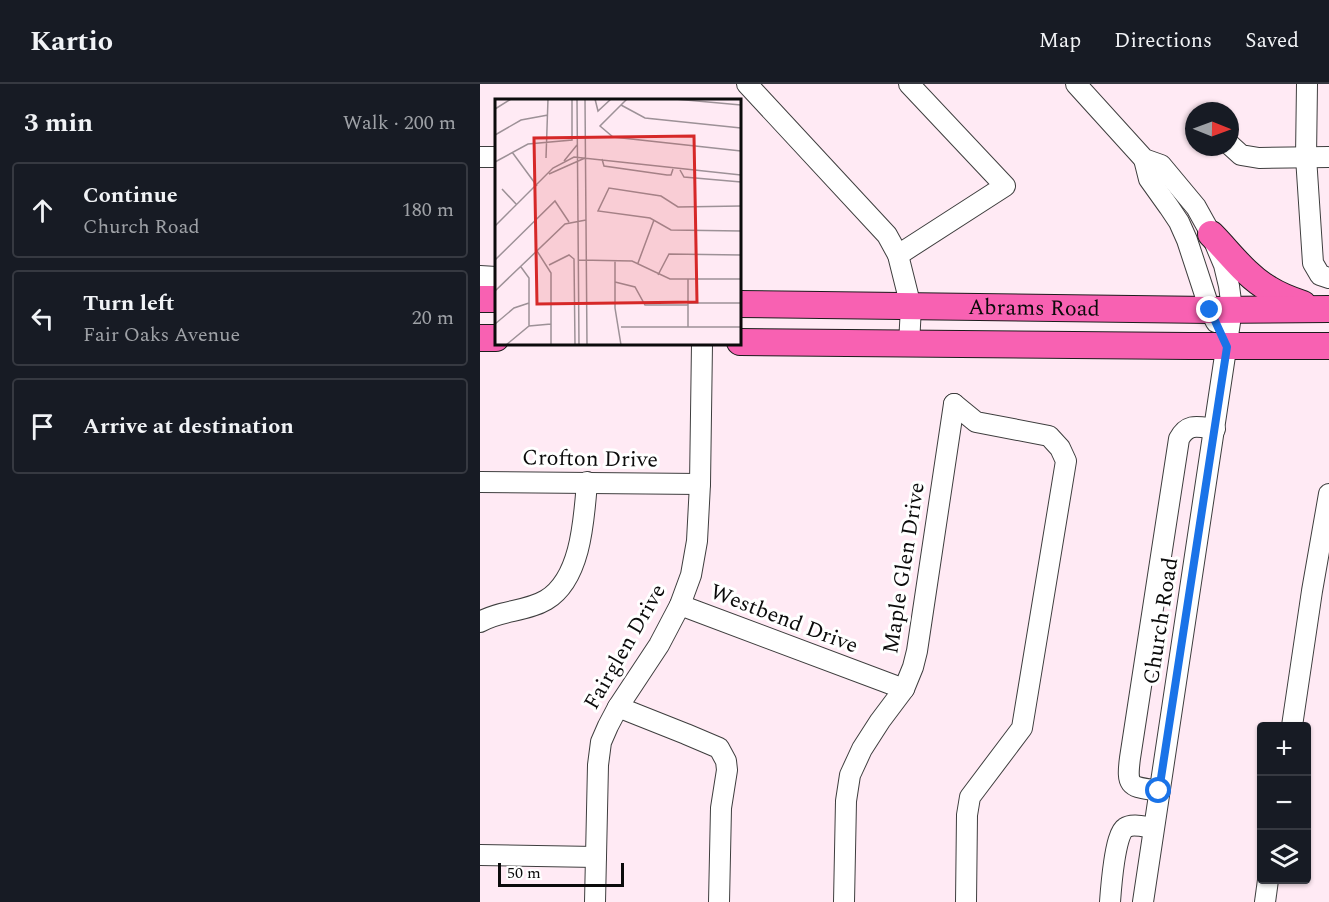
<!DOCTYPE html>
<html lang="en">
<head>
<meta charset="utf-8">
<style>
  :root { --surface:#171b24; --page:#242831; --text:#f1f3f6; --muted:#9ea1a6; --line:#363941 }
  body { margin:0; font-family:Spectral,serif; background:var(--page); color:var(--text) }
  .controls { position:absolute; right:18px; bottom:18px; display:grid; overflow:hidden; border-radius:6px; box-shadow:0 2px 4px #0004 }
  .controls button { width:54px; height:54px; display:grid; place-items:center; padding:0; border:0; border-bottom:2px solid var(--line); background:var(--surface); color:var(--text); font:30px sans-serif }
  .compass { position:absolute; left:705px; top:18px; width:54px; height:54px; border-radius:50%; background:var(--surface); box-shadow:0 2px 4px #0004; rotate:91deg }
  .scale { position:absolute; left:18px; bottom:15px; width:126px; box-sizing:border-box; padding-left:6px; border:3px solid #0b0b0b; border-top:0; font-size:16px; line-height:21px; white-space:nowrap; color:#0b0b0b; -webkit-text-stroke:4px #fff; paint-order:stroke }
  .stop { position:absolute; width:18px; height:18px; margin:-14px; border:4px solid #1a73e8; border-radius:50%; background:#fff }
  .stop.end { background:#1a73e8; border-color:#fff; box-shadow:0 2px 6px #0008 }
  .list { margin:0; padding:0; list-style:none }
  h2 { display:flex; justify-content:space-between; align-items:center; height:78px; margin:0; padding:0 24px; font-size:26px }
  h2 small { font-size:20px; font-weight:400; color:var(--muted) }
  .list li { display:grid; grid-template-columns:39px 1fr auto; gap:18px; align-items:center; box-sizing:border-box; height:96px; margin:0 12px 12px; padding:0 12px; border:2px solid var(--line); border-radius:6px }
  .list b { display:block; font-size:22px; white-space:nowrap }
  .list p { margin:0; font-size:20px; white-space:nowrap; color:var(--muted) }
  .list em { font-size:20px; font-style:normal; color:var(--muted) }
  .icon { flex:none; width:33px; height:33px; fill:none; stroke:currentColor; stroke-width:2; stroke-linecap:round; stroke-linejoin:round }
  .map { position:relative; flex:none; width:849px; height:818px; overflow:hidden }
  header { display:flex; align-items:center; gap:36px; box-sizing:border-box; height:84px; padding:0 30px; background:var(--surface); border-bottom:2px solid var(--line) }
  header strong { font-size:28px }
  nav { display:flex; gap:33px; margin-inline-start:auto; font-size:21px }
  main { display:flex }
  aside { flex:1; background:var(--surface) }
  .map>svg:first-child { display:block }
</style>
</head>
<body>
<header>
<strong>Kartio</strong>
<nav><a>Map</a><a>Directions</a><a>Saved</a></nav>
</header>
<main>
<aside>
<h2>3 min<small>Walk · 200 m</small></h2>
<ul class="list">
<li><svg class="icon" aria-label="ahead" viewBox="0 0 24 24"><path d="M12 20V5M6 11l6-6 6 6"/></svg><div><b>Continue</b><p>Church Road</p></div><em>180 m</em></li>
<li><svg class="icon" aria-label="left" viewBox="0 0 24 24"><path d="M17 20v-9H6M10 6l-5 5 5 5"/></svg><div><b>Turn left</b><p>Fair Oaks Avenue</p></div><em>20 m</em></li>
<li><svg class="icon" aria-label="arrive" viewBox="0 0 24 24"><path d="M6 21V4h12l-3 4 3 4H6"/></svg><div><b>Arrive at destination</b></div></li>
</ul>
</aside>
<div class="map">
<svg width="849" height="818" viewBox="0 0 849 818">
  <rect width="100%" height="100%" fill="#ffeaf4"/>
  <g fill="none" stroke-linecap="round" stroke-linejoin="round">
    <g stroke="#3e3e3e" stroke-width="22">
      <g id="minor">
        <path d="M267 0 407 151 418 171 431 223 429 260"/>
        <path d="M596 0 664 75 681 81 716 123 731 150 744 181 749 202 752 225 663 818"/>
        <path d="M827 0 826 73 833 179 840 191 849 194"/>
        <path d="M750 61 761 71 779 74 849 73"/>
        <path d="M0 73H16"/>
        <path d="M664 75 669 95 689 123 699 138 707 156 730 226 736 238"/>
        <path d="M418 171 525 102 429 0"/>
        <path d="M0 192 16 193"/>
        <path d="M474 320 496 338 569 352 580 364 586 377 542 644 490 713 487 731 486 818"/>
        <path d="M0 398 220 400"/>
        <path d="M200 521 424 605"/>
        <path d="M0 538C20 526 46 528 66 516 101 495 104 436 107 398"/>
        <path d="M138 623 206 650 239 664 246 677 247 686 241 724 239 818"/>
        <path d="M812 642 832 507 849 410"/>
        <path d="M679 707C651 702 646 705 650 674L699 355C708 338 719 343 735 345"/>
        <path d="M0 771 116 773"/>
        <path d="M115 818 118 681 121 658 128 642 138 623 179 561 200 521 211 491 217 457 220 400 222 260"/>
        <path d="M364 818 366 717 370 691 382 665 400 637 424 605 433 583 437 567 474 320"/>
        <path d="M630 818C631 804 635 750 645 744 652 739 665 743 673 744"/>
        <path d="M785 818 788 796"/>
      </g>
    </g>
    <g stroke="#1c1c1c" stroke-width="28">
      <g id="major">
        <path d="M731 150C749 168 766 192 789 205 800 212 811 216 823 220"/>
        <path d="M0 215H16"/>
        <path id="s1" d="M260 220 730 226 849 225"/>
        <path d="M0 254H16"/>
        <path d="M260 258 709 262H849"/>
      </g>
    </g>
    <use href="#minor" stroke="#fff" stroke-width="20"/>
    <use href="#major" stroke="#f861b2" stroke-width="26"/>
  </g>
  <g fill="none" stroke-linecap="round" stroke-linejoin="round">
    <path stroke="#1a73e8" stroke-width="8" d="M679 707 747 263 730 226"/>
  </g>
  <g text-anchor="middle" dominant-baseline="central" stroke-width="6" stroke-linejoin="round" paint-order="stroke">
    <g font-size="22" fill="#0b0b0b" stroke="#fff">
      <text stroke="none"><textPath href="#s1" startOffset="294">Abrams Road</textPath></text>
      <text transform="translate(110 375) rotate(1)">Crofton Drive</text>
      <text transform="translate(424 484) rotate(-81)">Maple Glen Drive</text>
      <text transform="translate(304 535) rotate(21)">Westbend Drive</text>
      <text transform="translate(681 537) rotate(-81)">Church Road</text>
      <text transform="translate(145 563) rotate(-60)">Fairglen Drive</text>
    </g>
  </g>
  <g transform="translate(15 15)">
    <rect width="246" height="246" fill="#ffeaf4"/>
    <path fill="none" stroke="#9d9197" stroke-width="1.5" d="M82 0 84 246M90 0 92 246M100 0 103 12 116 0M132 0 105 27 118 38 246 52M180 0 246 6M126 6 150 19 246 29M0 10 16 0M0 36 26 21 53 16M17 53 42 87M51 59 53 0M107 60 109 67 172 76H176L178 70M69 62 82 46M0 63 33 45 77 41V0M185 71 189 78 246 83M54 75 90 59M7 90 22 106M246 107 183 108 166 97 114 89 103 112 155 119 176 131 246 132M0 127 58 69 79 58 246 76M42 152 56 174V246M0 161 60 102 74 123M84 161 137 162 175 180H246M120 161V209L126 246M143 164 159 121M54 166 74 156 79 160 80 246M26 168 34 179V227M163 176 174 155 246 156M120 183 140 188 150 206H193M0 192 70 125 91 121M193 204H246M0 225 19 209 34 204M126 228H246M193 228V180M11 246 34 227 56 225"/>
    <path fill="#d62828" fill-opacity="0.15" stroke="#d62828" stroke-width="3" d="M199 37 202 203 42 205 39 39Z"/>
    <rect width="246" height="246" fill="none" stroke="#0b0b0b" stroke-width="3"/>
  </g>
</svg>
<div class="controls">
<button>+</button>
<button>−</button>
<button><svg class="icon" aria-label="layers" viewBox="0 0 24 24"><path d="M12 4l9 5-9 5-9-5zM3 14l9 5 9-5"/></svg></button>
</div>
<svg class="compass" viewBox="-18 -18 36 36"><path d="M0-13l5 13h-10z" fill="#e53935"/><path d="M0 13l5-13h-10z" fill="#9ea1a6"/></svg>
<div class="scale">50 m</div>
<div class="stop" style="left:679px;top:707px"></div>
<div class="stop end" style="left:730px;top:226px"></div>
</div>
</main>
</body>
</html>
